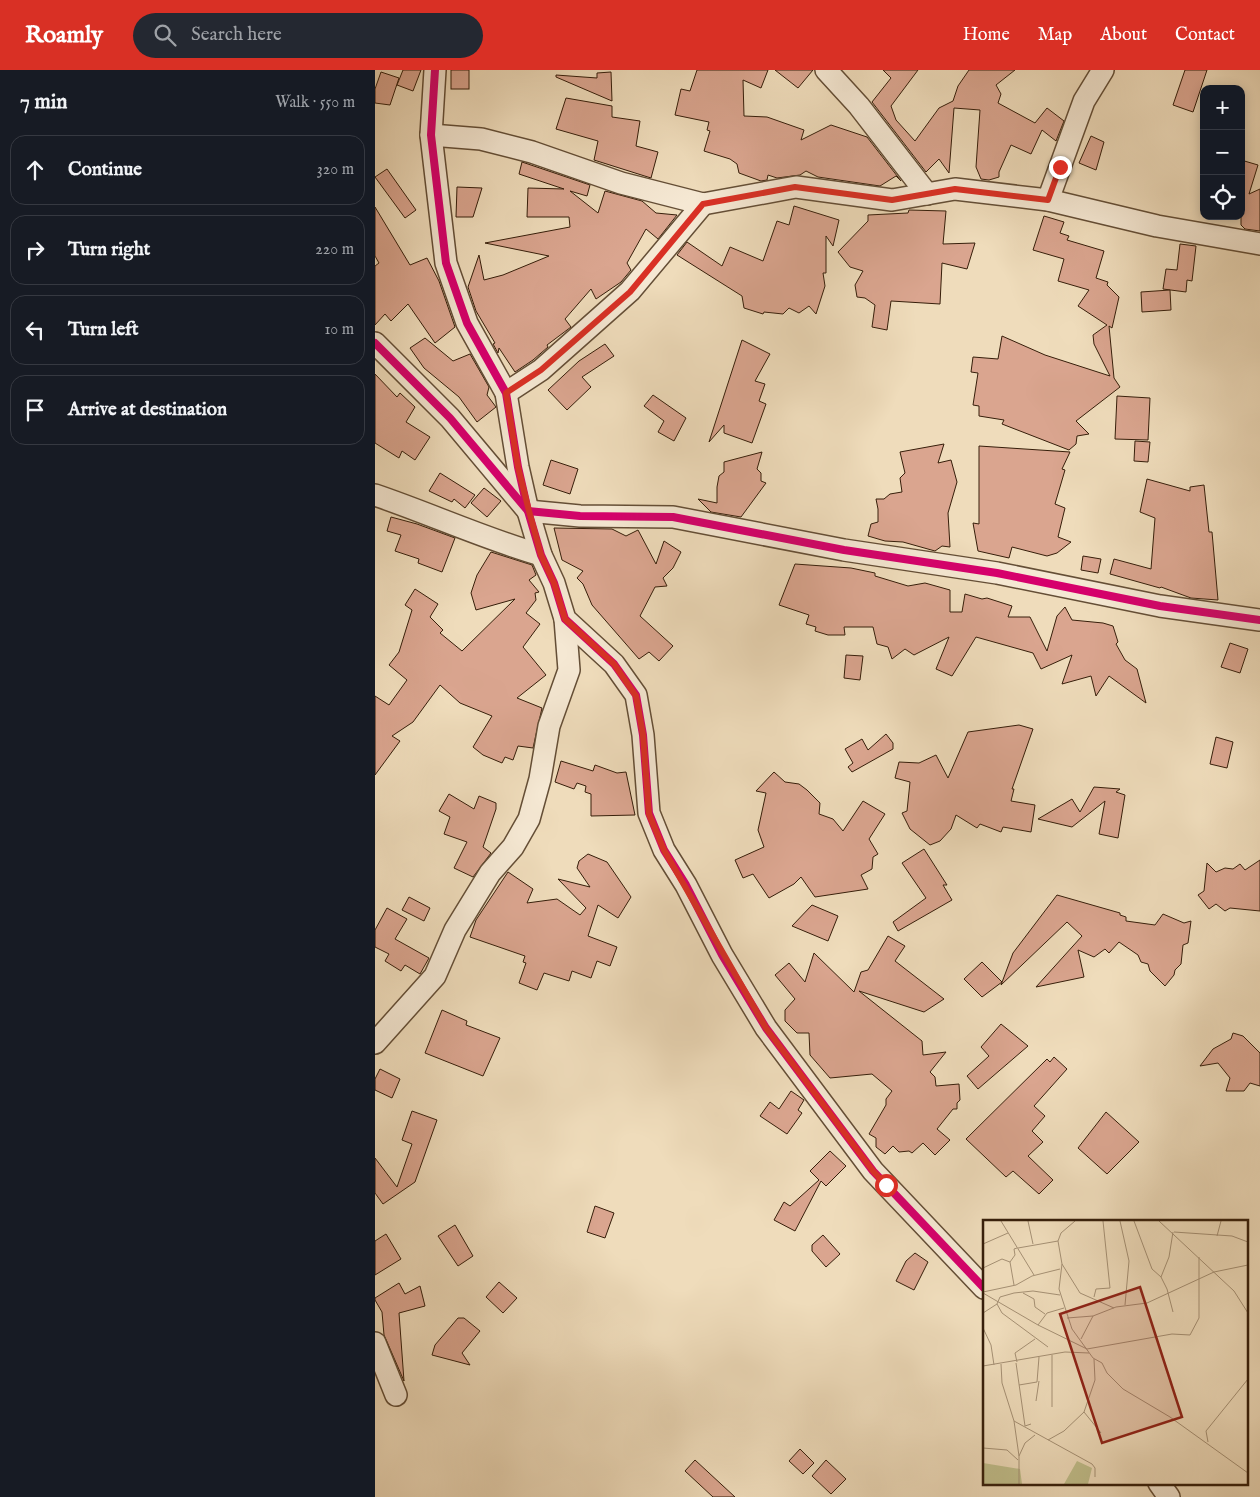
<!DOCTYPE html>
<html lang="en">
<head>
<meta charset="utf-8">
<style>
  :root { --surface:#171b24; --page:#242831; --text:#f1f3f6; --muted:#9ea1a6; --line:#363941; --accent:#d93025 }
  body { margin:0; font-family:"IM FELL English",serif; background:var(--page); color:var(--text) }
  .controls { position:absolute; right:15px; top:15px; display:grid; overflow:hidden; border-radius:10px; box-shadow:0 2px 12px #0003 }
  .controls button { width:45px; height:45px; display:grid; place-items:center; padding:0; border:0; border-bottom:1px solid var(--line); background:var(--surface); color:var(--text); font:25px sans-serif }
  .stop { position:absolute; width:15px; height:15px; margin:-11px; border:4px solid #d93025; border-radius:50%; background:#fff }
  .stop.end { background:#d93025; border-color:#fff; box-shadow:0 1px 5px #0008 }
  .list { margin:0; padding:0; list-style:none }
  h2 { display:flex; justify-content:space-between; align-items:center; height:65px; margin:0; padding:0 20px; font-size:21px }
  h2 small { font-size:16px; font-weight:400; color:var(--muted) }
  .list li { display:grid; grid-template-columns:32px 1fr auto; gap:15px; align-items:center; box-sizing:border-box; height:70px; margin:0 10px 10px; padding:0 10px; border:1px solid var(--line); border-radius:15px }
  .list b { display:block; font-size:19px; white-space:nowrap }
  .list em { font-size:16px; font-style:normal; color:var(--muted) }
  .icon { flex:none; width:28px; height:28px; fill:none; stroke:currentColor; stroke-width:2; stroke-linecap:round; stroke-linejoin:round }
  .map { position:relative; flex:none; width:885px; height:1427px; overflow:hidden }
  header { display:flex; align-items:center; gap:30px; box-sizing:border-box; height:70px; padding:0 25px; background:var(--accent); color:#fff }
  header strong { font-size:24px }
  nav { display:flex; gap:28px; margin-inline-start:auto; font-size:18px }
  .search { width:350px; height:45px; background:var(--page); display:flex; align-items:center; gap:12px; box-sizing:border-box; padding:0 18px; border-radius:28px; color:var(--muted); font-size:19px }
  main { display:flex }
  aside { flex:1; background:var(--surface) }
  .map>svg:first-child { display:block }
</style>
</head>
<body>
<header>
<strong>Roamly</strong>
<div class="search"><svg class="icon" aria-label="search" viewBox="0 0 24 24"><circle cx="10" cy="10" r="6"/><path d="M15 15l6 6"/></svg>Search here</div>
<nav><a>Home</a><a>Map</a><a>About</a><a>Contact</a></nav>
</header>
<main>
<aside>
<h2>7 min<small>Walk · 550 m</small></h2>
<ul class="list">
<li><svg class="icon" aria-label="ahead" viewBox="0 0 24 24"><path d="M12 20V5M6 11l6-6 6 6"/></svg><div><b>Continue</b></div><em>320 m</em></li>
<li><svg class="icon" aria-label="right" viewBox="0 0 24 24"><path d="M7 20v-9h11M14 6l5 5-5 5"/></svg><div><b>Turn right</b></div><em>220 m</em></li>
<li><svg class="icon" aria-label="left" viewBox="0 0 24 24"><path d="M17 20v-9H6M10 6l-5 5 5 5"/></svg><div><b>Turn left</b></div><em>10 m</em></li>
<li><svg class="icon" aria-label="arrive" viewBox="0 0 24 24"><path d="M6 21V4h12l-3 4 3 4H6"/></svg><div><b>Arrive at destination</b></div></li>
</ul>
</aside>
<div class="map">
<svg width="885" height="1427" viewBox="0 0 885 1427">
  <rect width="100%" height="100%" fill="#efdcbb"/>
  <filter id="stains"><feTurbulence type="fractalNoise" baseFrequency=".004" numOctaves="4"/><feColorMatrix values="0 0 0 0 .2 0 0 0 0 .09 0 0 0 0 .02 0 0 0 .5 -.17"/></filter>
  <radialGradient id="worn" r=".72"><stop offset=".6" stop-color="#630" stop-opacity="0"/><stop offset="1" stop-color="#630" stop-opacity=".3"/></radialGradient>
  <g fill="#daa58f" stroke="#361e0a">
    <path d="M28 0H46L38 21 22 15Z"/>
    <rect x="76" y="0" width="18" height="19"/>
    <path d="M322 0H393L386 18 368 10 369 46 392 47 429 60 426 70 456 55 492 67 526 111 521 106 505 116 443 107 431 101 425 105 402 108 393 105 392 110 386 111 364 103 362 94 355 89 329 81 335 61 332 60 334 52 300 45 306 19 315 21Z"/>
    <path d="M400 0H438L423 18Z"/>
    <path d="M508 0H543L516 36 521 50 540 71 564 38 578 31 583 16 594 0H640L621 15 626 24 623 33 660 53 672 38 689 51 681 71 667 60 656 84 636 75 624 102V107L614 110 606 109 601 97 605 40 579 38 574 103 564 89 551 102 497 32 516 8Z"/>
    <path d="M810 0H832L818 42 798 35Z"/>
    <path d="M6 2 24 8 15 35 0 33V19Z"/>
    <path d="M236 2 237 31 181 7V5L222 8V3Z"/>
    <path d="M191 28 237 36V47L265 51 261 76 283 82 276 108 219 90 223 71 181 59Z"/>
    <path d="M716 66 729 72 721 100 704 93Z"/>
    <path d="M866 90 883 95 874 124 885 119V161L870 159 866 155Z"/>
    <path d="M147 92 215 115 212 126 195 121 223 143 230 121 267 131 281 143 302 145 283 169 271 159 252 193 256 200 246 212 221 229 216 219 190 249 196 257 172 275 173 277 158 290 140 302 124 278 123 283 118 274 120 273 101 241 93 217 104 185 109 210 128 205 174 186 110 173 195 157 194 147H152L153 118 189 119 144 104Z"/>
    <path d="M12 99 41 140 30 148 0 107Z"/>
    <path d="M82 117 107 118 98 147H81Z"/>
    <path d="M419 136 464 150 458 176 451 166V203H448L450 216 441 244 434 236 424 243 414 238 408 244 389 242 388 244 369 238 367 226 302 185 312 172 347 196 355 177 388 191 402 151 414 155Z"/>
    <path d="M0 137 35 195 52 188 64 211 80 257 60 273 33 234 16 251 10 244 0 255V196L4 193 0 186Z"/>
    <path d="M534 140 571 141 568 174 600 173 592 199 567 193 565 234 516 231 512 260 497 257 500 235 490 228 482 227 480 215 488 201 475 197 463 182 493 151V145L533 143Z"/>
    <path d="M669 146 689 152 685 163 694 166 692 170 729 181 721 208 733 212 732 215 744 227 737 258 734 256 739 308 745 317 701 351 714 364 702 366 701 374 694 380 627 354 629 350 604 346V336L598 335 603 303 596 302 598 287 623 289 627 266 670 285 735 306 719 274 718 265 732 255 703 236 714 220 683 211 689 189 658 180Z"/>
    <path d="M805 174 821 176 817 211 812 210 811 222 788 219 791 199 802 200Z"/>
    <path d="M795 220 796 240 767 242 766 222Z"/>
    <path d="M50 268 78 291 95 284 114 317 112 325 121 337 102 352 84 327 49 298 35 278Z"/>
    <path d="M367 270 395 284 380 311 390 314 384 331 391 334 377 373 349 363V355L334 372Z"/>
    <path d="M230 274 239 286 207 307 216 317 192 340 173 320 204 291Z"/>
    <path d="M0 304 22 327 25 323 40 337 31 352 55 367 40 390 27 381 24 388 0 373Z"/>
    <path d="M278 325 311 348 299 371 283 362 289 351 269 336Z"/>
    <path d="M742 326 775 328 773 370 740 369Z"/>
    <path d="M760 371 775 372 773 392 759 391Z"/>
    <path d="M569 374 563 393 576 390 582 412 573 443 575 477 567 476 560 481 528 472 510 471 493 466 496 454 503 452V439L501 429H509L515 424 527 422 525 408 530 403 525 382Z"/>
    <path d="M604 376 695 382 687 399 690 400 680 434 690 438 683 467 696 472 682 483 672 486 637 477 634 488 603 481 598 453 604 454Z"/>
    <path d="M387 382 382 399 386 403V411L391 413 366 447 336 442 323 429 342 433V417L344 406 349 402V392Z"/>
    <path d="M176 390 203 399 195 424 168 415Z"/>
    <path d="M65 403 100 425 90 438 79 429 77 432 54 421Z"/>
    <path d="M772 409 815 421V417L829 415 834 462H837L843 530 816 528 786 517 785 518 735 504 739 489 776 499 780 448 765 442Z"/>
    <path d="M109 418 126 431 112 447 96 433Z"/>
    <path d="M16 447 42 454 80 468 67 502 43 493 44 489 20 481 26 465 12 461Z"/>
    <path d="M179 458 237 459 251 466 263 460 281 494 289 471 306 482 298 498 288 508 292 516 280 517 265 546 298 576 284 591 274 582 264 589 217 535 208 514 202 508 208 501 187 490Z"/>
    <path d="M116 482 157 495 161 505 154 510 164 522 160 523 161 530 151 543 165 554 148 577 171 605 142 628 167 638 158 678 143 676 138 690 130 687 127 693 108 685 98 677 117 646 85 633 65 615 38 652 17 666 25 671 0 705V626L14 635 32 610 14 595 24 582 37 540 30 535 40 519 63 534 55 547 68 560 65 563 87 581 140 529 101 540 96 523 102 505Z"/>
    <path d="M708 486 726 489 723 503 706 500Z"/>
    <path d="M420 494 476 498 500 503V506L533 516 550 513 575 520V542H587L590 524 607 529 612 528 637 536 633 547H655L672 581 682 546 690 537 697 550 728 553 738 556 743 572 741 574 750 590 762 599 771 633 734 606 721 626 716 606 687 614 697 585 666 599 658 583 601 567 577 606 561 599 574 567 539 585 530 579 517 589 513 577 502 574 498 557H469L470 565H453L440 561 441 557 431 554 434 545 404 535Z"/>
    <path d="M855 573 873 579 865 603 846 597Z"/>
    <path d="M471 585 488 586 485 610 469 608Z"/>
    <path d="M644 655 658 659 637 719H639L636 731 660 735 656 762 628 757 626 762 605 754 602 758 581 745 576 759 565 771 555 775 535 759 527 743 532 741 535 712 520 708 524 692 544 693 561 685 573 708 593 662Z"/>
    <path d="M511 664 518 673V679L477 702 473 697 478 693 470 679 487 669 493 680Z"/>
    <path d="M841 667 858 672 852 698 835 694Z"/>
    <path d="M186 691 218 701 220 695 242 703 251 702 260 745 216 746V724L210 722 211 716 202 713 199 719 180 712Z"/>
    <path d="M399 702 410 712 424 714 432 720 445 733 444 744 458 749 468 761 488 731 510 744 494 769 503 784 498 787 497 799 486 805 493 819 440 827 426 807 419 814 394 828 378 804 368 808 360 790 389 777 383 760 391 723 381 721Z"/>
    <path d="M719 717 745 719 741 722 750 725 743 768 724 764 730 731 697 757 663 749 697 729 705 742Z"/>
    <path d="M74 724 99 739 104 726 121 733V739L108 777 116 783 98 807 79 798 92 772 69 764 75 747 64 741Z"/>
    <path d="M549 779 572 815H568L577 830 523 861 518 852 551 828 527 793Z"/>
    <path d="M213 784 232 792 256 827 243 848 223 835 213 866 242 877 235 896 222 891 216 908 197 901 194 911 169 903 162 920 144 913 151 893 148 892 150 886 95 867 101 850 133 802 158 819 152 833 182 829 205 845 211 838 183 809 215 817 202 798 204 791Z"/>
    <path d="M885 790V841L855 838 850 841 841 834 834 839 823 825 829 821 832 793 841 802 850 798 858 799 865 794 870 800Z"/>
    <path d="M682 825 745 843V845L751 847V851L780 855 788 844 809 853 816 851 813 873 808 875 806 894 800 900 799 905 790 916 775 901 773 894 766 892 763 885 744 872 734 883 730 879 719 887 703 880 709 907 661 917 707 866 692 852 626 915 638 883Z"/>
    <path d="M34 827 55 838 49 851 27 840Z"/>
    <path d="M437 835 463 846 453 871 417 856Z"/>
    <path d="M12 838 32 849 20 869 54 888 45 904 30 895 26 901 10 891 14 884 0 877V860Z"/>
    <path d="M513 866 530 876 520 891 569 929 549 942 484 921 547 971 548 985 571 982 555 1002 560 1007 561 1016 584 1014 585 1030 582 1033V1039H578L562 1059 575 1070 560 1085 548 1073 537 1083 534 1081 524 1082 518 1076 510 1084 501 1077V1068L494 1064 511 1035V1029L517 1021 497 1004 455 1008 435 985 434 963H422L410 951V940L420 929 400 905 414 893 430 912 439 883 479 922 486 902 493 900Z"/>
    <path d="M607 892 627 912 607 927 589 909Z"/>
    <path d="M67 940 92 951 91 955 125 968 108 1006 50 983Z"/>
    <path d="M626 954 653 976 603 1019 592 1006 614 986 606 977Z"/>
    <path d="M858 963 868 966 885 983V1016L875 1013 869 1021H851L855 1008 843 993 825 996 838 979 856 969Z"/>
    <path d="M679 987 692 999 659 1036 670 1046 657 1061 668 1072 653 1086 678 1110 664 1124 638 1101 631 1107 591 1069 672 989 675 992Z"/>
    <path d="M5 999 25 1009 17 1028 0 1020V1009Z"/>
    <path d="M416 1021 429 1030 423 1040 427 1043 412 1064 385 1046 395 1032 404 1039Z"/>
    <path d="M37 1041 62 1050 40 1112 8 1134 0 1123V1088L22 1117 37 1074 27 1070Z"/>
    <path d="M731 1042 764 1072 732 1104 703 1078Z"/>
    <path d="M455 1081 471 1096 451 1116 446 1111 420 1161 399 1150 409 1132 415 1136 444 1110 435 1101Z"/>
    <path d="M220 1136 239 1143 230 1168 212 1162Z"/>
    <path d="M80 1155 98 1186 83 1196 63 1166Z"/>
    <path d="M11 1164 26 1189 0 1205V1171Z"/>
    <path d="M448 1165 465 1184 451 1197 437 1181V1175Z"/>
    <path d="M540 1183 553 1192 539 1220 521 1211 531 1191Z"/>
    <path d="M124 1212 142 1228 128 1243 111 1227Z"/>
    <path d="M24 1213 30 1224 45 1216 50 1236 24 1243 29 1311 9 1265 7 1242 0 1230V1228Z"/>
    <path d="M83 1248H89L105 1261 87 1283 95 1295 57 1285 60 1275Z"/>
    <path d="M425 1379 439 1393 428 1404 414 1391Z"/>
    <path d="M320 1390 360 1427H338L310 1401Z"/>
    <path d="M451 1390 471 1409 456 1424 437 1406Z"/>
  </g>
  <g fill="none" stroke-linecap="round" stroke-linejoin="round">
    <g stroke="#644e36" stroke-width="24">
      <g id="minor">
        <path d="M60 0 56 65 71 193 92 253 131 323 143 397 153 441 166 485 179 513 190 549 239 594 261 625 268 665 274 743 289 780 311 815 347 885 391 958 498 1101 609 1218"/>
        <path d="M451 0 484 36 552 124"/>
        <path d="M56 65 106 69 157 82 246 113 328 134 421 117 517 130 580 119 673 130 782 156 885 174"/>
        <path d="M673 130 709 31 728 0"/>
        <path d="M0 273 75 348 153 441 205 446 298 447 469 480 622 503 785 536 885 550"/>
        <path d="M131 323 166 300 255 221 328 134"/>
        <path d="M0 425C56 444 110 469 166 485"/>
        <path d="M0 973 60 906 80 860 115 803 138 777 154 749 165 709 174 656 194 600 190 549"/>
        <path d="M0 1273 21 1325"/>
        <path d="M784 1413 794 1427"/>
      </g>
    </g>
    <use href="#minor" stroke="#f5e8d3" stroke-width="21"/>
    <g stroke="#f5e8d3" stroke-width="11">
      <g id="cycleway">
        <path d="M60 0 56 65 71 193 92 253 131 323 143 397 153 441 166 485 179 513 190 549 239 594 261 625 268 665 274 743 289 780 311 815 347 885 391 958 498 1101 609 1218"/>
        <path d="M0 273 75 348 153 441 205 446 298 447 469 480 622 503 785 536 885 550"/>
      </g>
    </g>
    <use href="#cycleway" stroke="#d6006c" stroke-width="8"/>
  </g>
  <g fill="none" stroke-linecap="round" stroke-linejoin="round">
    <path stroke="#d93025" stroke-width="6" d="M511 1115 498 1101 391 958 289 780 274 744 268 665 261 626 239 594 190 549 179 513 166 485 154 441 143 397 131 323 166 300 255 222 328 134 420 117 517 130 580 119 673 130 685 97"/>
  </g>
  <g transform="translate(608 1150)">
    <rect width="265" height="265" fill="#efdcbb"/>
    <path d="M94 241 109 248 105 264H81ZM0 243 37 249 39 264H0Z" fill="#c0be8b"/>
    <path fill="none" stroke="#a59074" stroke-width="1" d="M18 1 51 55M45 1 50 24M92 1 78 13 75 21 79 44 76 69 89 109 110 138 119 143 124 153 140 169 187 197 265 253M137 1 146 41 142 85M151 1 169 49 178 57 184 69 190 92M176 1 251 71 265 93M191 12 249 16 265 22M234 16 238 1M0 24 25 13M35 28 75 21M79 44 97 73 131 88M0 48 19 39 27 42M178 57 186 37 190 12M31 65 27 42 32 35 31 29 34 28M0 72 33 65 49 56 77 49M0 73 55 105 104 129 189 114 207 115 216 98V37M40 73 51 79 52 87 62 94M111 77 113 69 127 68 120 1M14 84 19 93 65 127M0 93 14 84 17 77 31 73 50 71 77 75M84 98 110 96 133 87 164 83 231 52 265 45M55 105 64 93 81 88M0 108 8 125 11 145M98 119 110 96M34 142 32 133 52 119M33 143 42 206 48 204M18 144 19 163 31 201 109 244 112 248V257M0 146 82 132 106 133M36 165 54 162 56 137M53 181 56 161M69 187V135M101 192 118 213M31 201 36 236M65 220 81 211 101 192 112 160 111 139M225 222 223 211 265 159M0 228 24 230 35 240M36 264V236L42 223 52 215"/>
    <path fill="#8f2418" fill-opacity="0.15" stroke="#8f2418" stroke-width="2.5" d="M157 67 199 197 119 223 77 94Z"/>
    <rect width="265" height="265" fill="none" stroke="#361e0a" stroke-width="2.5"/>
  </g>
  <rect width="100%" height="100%" filter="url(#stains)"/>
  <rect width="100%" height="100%" fill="url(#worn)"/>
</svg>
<div class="controls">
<button>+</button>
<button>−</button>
<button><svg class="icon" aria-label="locate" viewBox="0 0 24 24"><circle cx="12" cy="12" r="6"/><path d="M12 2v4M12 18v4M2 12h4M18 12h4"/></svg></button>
</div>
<div class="stop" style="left:511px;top:1115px"></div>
<div class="stop end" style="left:685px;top:97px"></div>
</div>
</main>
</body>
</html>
